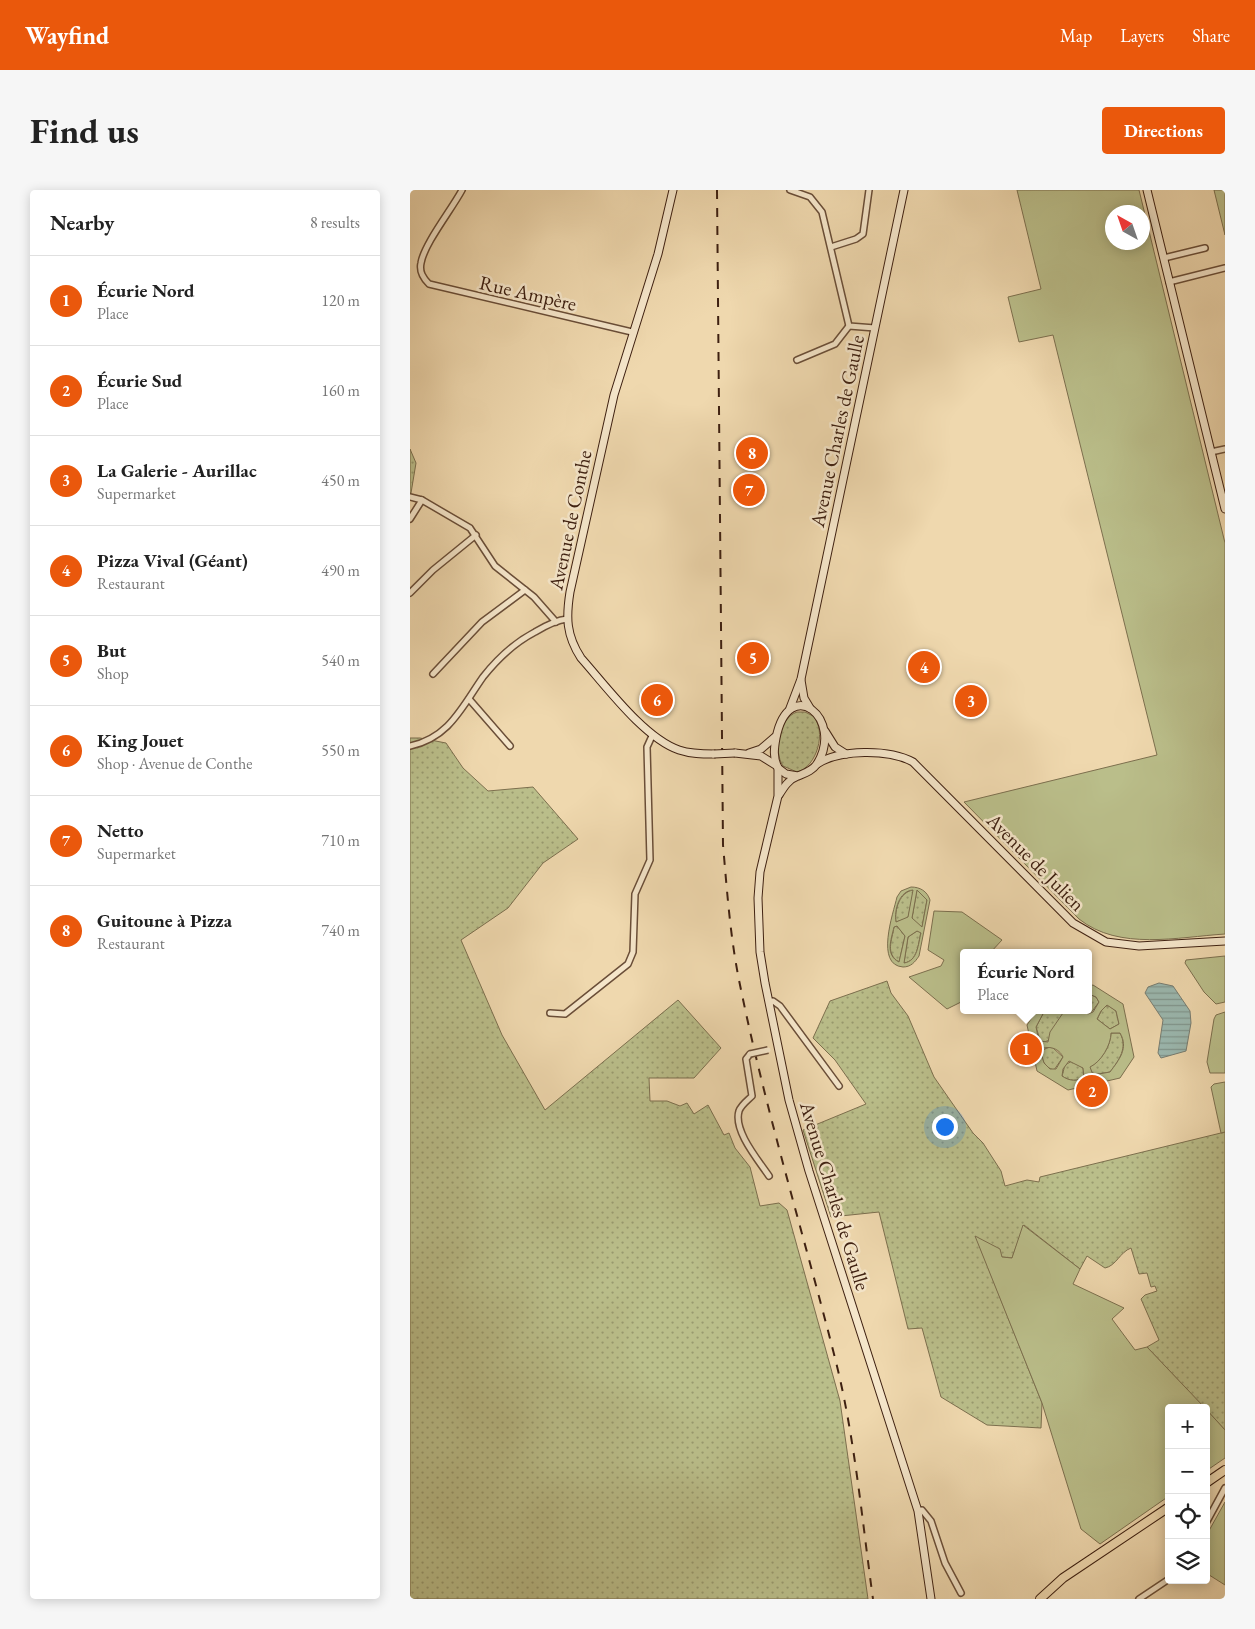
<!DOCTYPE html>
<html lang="en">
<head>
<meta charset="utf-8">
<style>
  :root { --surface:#fff; --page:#f6f6f6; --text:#222; --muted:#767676; --line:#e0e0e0; --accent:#ea580c }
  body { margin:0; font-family:"EB Garamond",serif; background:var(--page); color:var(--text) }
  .controls { position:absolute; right:15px; bottom:15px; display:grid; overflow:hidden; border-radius:5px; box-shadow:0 2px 12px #0003 }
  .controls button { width:45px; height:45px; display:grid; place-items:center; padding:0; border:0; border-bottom:1px solid var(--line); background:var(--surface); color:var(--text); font:25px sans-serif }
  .compass { position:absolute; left:695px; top:15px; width:45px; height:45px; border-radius:50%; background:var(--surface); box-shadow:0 2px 12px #0003; rotate:320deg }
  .you { position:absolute; left:534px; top:936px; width:18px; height:18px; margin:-12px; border:4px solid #fff; border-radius:50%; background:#1a73e8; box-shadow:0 0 0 8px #1a73e833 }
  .badge { display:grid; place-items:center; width:32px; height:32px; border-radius:50%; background:var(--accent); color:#fff; font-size:16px; font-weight:700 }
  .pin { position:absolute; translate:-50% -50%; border:2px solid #fff; box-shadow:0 1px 5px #0006 }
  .popup { position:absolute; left:550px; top:759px; width:132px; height:65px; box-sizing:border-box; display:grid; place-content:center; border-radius:5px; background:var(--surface); filter:drop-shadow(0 1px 4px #0005); font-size:16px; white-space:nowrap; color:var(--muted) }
  .popup b { font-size:19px; color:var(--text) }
  .popup::after { content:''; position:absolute; left:50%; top:100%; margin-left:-10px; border:10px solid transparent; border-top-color:var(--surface) }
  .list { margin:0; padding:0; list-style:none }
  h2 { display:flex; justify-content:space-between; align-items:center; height:65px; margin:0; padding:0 20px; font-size:21px }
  h2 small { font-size:16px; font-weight:400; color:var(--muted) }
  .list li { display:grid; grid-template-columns:32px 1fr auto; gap:15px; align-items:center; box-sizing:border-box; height:90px; padding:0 20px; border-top:1px solid var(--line) }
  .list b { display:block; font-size:19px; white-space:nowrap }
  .list p { margin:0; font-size:16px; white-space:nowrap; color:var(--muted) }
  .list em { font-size:16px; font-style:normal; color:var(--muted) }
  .icon { flex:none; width:28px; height:28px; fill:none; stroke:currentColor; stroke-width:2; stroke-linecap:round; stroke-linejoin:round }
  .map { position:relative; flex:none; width:815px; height:1409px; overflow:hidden; border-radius:5px }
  header { display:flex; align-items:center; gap:30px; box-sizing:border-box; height:70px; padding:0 25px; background:var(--accent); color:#fff }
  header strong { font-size:24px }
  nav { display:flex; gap:28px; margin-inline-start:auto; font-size:18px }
  .intro { display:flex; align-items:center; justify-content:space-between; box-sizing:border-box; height:120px; padding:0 30px }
  h1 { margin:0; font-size:35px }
  .button { padding:12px 22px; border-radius:5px; background:var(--accent); color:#fff; font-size:18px; font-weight:700 }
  main { display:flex; gap:30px; padding:0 30px }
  aside { flex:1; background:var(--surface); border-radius:5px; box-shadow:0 2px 12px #0003 }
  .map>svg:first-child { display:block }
</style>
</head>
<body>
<header>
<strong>Wayfind</strong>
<nav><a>Map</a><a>Layers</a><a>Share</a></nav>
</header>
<div class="intro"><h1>Find us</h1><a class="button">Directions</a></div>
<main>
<aside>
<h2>Nearby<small>8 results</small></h2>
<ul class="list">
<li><span class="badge">1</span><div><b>Écurie Nord</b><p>Place</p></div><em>120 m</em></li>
<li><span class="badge">2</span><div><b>Écurie Sud</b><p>Place</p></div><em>160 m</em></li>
<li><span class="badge">3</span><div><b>La Galerie - Aurillac</b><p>Supermarket</p></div><em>450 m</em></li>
<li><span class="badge">4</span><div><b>Pizza Vival (Géant)</b><p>Restaurant</p></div><em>490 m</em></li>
<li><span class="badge">5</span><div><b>But</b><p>Shop</p></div><em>540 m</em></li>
<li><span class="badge">6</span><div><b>King Jouet</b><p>Shop · Avenue de Conthe</p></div><em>550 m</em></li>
<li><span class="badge">7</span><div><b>Netto</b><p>Supermarket</p></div><em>710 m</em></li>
<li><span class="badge">8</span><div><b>Guitoune à Pizza</b><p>Restaurant</p></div><em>740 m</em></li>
</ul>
</aside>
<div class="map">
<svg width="815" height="1409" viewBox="0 0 815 1409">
  <defs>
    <pattern id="grass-dots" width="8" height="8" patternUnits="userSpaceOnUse" patternTransform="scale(1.25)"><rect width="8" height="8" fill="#babe8a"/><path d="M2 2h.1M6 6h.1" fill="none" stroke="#999a6f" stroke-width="1.8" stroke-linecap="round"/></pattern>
    <pattern id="water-rules" width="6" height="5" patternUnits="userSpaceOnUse" patternTransform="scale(1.25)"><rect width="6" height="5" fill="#9bb9b1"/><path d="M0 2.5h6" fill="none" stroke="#80968f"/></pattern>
  </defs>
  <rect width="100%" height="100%" fill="#efd8ae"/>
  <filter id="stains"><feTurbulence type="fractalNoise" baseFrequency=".004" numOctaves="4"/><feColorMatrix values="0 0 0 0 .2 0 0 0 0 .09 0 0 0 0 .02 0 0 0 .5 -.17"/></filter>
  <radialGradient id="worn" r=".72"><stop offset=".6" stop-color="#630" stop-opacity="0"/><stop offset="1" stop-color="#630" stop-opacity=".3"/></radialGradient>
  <g fill="url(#grass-dots)" stroke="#7c6f4e">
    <path d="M0 259 6 273 1 303 0 302Z"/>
    <path d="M387 522H395L403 526C417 541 407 577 387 582L373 576C363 561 369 528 387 522Z"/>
    <path d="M0 548H10L36 553 53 578 78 601 123 597 168 649 133 673 98 718 51 750 92 845 135 920 268 810 311 858 284 888H239L240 911H257L270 916 277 913 284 924 298 915 314 945 319 943 325 958 340 977 350 1016 369 1013 377 1020 430 1211 458 1409H0Z"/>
    <path d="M504 700 498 728 486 732C484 720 490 701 504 700Z"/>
    <path d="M507 700 517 710 512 737 508 736 502 728Z"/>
    <path d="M487 736 495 746 489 772C475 764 482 750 484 737Z"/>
    <path d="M507 741 511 742C508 754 508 771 494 773L498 747Z"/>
    <path d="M477 791 481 803 498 826 524 887 563 943 573 953 591 981 595 996 617 990 629 992 630 987 815 942V1240L737 1157 749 1150 731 1109 735 1105 747 1101 745 1096 741 1097 737 1083 729 1084 721 1058C710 1062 706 1076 695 1078L677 1066 670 1079 614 1035 602 1068 592 1067 566 1047 632 1213 631 1238 577 1235 531 1207 512 1138 498 1139 469 1022 421 1027 393 940 456 914 425 870 403 848 420 811Z"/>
    <path d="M679 804 686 807 689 812 680 824 671 820H678Z"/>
    <path d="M694 816H699L706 821 709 834 700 839 687 829Z"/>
    <path d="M635 820H655L640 850 631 853 626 837Z"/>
    <path d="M701 843H710C718 858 709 870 700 882L683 885 679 877C691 872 701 855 701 843Z"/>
    <path d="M639 857 643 858 653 867 644 880C635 878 631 869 631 861Z"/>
    <path d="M662 871 673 878 674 887C668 892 659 891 652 886L655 875Z"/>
  </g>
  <g fill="#babe8a" stroke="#7c6f4e" fill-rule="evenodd">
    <path d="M607 0H729L815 353V744C768 747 709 761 669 729L554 612 747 565 643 145 609 152 598 107 631 99ZM702 22H732V52H702Z"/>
    <path d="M804 0H815V45Z"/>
    <path d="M501 697C510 697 517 701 520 710L509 766C505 772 501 777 493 777 465 775 483 724 487 707L491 701ZM503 700 498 727 486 732C484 720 489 701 503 700ZM507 700 517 710 512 737 502 728ZM487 736 495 746 489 772C475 765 481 750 484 737ZM507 741 511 743C508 754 508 771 494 773L498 747Z"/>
    <path d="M524 721 552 722 592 750 580 763H554L553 802 551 806 553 811 537 819 499 787 531 776 534 770 518 760Z"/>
    <path d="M815 766V812L806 814 794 802 775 773 776 770Z"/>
    <path d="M683 795 713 814 724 867 710 888 658 900 627 881 617 835 627 820H635L626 837 629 851 638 852 640 842 655 820H671L678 824 683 822 689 812 686 807 679 804V796ZM697 815 706 821 709 834 700 839 687 829 691 821ZM701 843H710C719 858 709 870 700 882L683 885 680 877C691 872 701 855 701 843ZM634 858C642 856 650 860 653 867L646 879H640L634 873 631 863ZM659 871 673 878 674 887C668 892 659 891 652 886L653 879Z"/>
    <path d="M815 822V883H800L797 872 804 829 806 825Z"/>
    <path d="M815 892V942L811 943 801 897 804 894Z"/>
    <path d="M613 1035 670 1079 663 1094 714 1118 702 1129 725 1160 737 1157 795 1218H759V1306L690 1354 671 1339 632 1213 565 1046 590 1059 592 1067 602 1068Z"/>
    <path d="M796 1219 815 1240V1268L796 1281Z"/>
    <path d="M815 1312V1395L796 1383V1346Z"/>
  </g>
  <path fill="url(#water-rules)" stroke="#767c71" d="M749 793 763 796 780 821 781 833 776 861 751 868 748 863 753 830 735 803 738 797Z"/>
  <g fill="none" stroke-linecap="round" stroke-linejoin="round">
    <g stroke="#6a4e38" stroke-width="8">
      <g id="street">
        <path d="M52 0C42 19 14 54 11 73 9 82 13 88 19 94L222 142"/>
        <path d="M380 0 400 7 412 22 439 136 465 138"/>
        <path d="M421 57 446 49 453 44 459 0"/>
        <path d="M754 68 795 58"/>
        <path d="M759 92 815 78"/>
        <path d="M387 170 425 154 439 136"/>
        <path d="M801 262 815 259"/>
        <path d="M0 307 12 310 60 338 85 376 124 407 146 432"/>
        <path d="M0 329 12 310"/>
        <path d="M0 403 23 380 66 345"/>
        <path d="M23 484 72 432 115 400"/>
        <path d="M59 509 100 556"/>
        <path d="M0 556C39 548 52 517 73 487 88 468 104 453 125 442 135 436 146 430 157 429"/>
        <path d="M359 812 363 811 370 816 429 896"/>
        <path d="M140 823 155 824 218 774 223 762 225 704 240 670 237 557 242 546"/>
        <path d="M340 864 336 869 342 906C338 910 331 915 329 921 323 941 349 971 359 986"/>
        <path d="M508 1321 512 1320 521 1331 535 1373 551 1403"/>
        <path d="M796 1333 815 1298"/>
        <path d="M729 1409 759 1389"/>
      </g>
    </g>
    <g stroke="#3e2011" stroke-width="9">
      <g id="secondary">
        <path d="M263 0 248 64 204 205 160 402C156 427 156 445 171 468 196 496 234 548 269 560 281 564 292 564 304 564"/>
        <path d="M737 0 815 319"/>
        <path d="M391 490 394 508 400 518"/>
        <path d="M380 518 391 489 494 0"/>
        <path d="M415 541 425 557 436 564"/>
        <path d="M325 563 351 566 367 576"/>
        <path d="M339 563 351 559 365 547"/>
        <path d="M407 574C430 559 479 559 503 572L663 733 696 752 729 756 815 751"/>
        <path d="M368 578V606L350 682 348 708 350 762 355 793 379 910 399 981 508 1321 521 1409"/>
        <path d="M369 605C374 597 379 589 388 586 395 583 402 581 407 574 435 529 379 483 366 548 364 559 363 567 368 578L376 584 388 586"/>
      </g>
    </g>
    <g stroke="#3e2011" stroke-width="10">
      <g id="primary">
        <path d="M796 1293 815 1280"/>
        <path d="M630 1409 653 1388 759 1317"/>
      </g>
    </g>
    <use href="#street" stroke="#f5e6ca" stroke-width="5"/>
    <use href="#secondary" stroke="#f5e6ca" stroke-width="7"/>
    <use href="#primary" stroke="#efd8ae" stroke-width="8"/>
    <path stroke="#3e2011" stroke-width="2" stroke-dasharray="9 9" stroke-linecap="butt" d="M307 0 313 655C317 700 320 745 329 790 355 919 394 1045 426 1172 445 1249 452 1330 463 1409"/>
    <g stroke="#6a4e38" stroke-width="8" stroke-linecap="butt">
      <path id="street-bridge" d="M340 864 358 860"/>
    </g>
    <g stroke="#3e2011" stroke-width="9" stroke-linecap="butt">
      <path id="secondary-bridge" d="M304 564 325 563"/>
    </g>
    <use href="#street-bridge" stroke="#f5e6ca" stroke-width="5"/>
    <use href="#secondary-bridge" stroke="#f5e6ca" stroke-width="7"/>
  </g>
  <g text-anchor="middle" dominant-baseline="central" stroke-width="5" stroke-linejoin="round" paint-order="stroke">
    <g font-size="20" fill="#3e2011" stroke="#f5e6ca">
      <text transform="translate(118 103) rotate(13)">Rue Ampère</text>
      <text transform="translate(427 241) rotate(-78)">Avenue Charles de Gaulle</text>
      <text transform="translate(160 330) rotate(-78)">Avenue de Conthe</text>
      <text transform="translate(626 672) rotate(45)">Avenue de Julien</text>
      <text transform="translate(425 1006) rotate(73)">Avenue Charles de Gaulle</text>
    </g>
  </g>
  <rect width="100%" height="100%" filter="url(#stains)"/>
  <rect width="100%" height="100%" fill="url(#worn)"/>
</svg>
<div class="controls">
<button>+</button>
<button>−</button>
<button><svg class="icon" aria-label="locate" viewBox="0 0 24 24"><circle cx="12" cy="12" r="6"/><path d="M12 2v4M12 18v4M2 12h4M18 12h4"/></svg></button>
<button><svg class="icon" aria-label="layers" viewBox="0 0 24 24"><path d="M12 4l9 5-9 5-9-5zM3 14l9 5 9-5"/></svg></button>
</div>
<svg class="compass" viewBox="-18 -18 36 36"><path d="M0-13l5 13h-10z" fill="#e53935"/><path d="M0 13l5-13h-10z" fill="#767676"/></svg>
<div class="you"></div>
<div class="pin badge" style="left:616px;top:859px">1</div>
<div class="popup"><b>Écurie Nord</b>Place</div>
<div class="pin badge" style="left:682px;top:901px">2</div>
<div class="pin badge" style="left:561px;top:511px">3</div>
<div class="pin badge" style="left:514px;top:477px">4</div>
<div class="pin badge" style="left:343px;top:468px">5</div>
<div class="pin badge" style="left:247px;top:510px">6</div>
<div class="pin badge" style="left:339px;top:300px">7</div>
<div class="pin badge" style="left:342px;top:263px">8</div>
</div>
</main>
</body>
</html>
